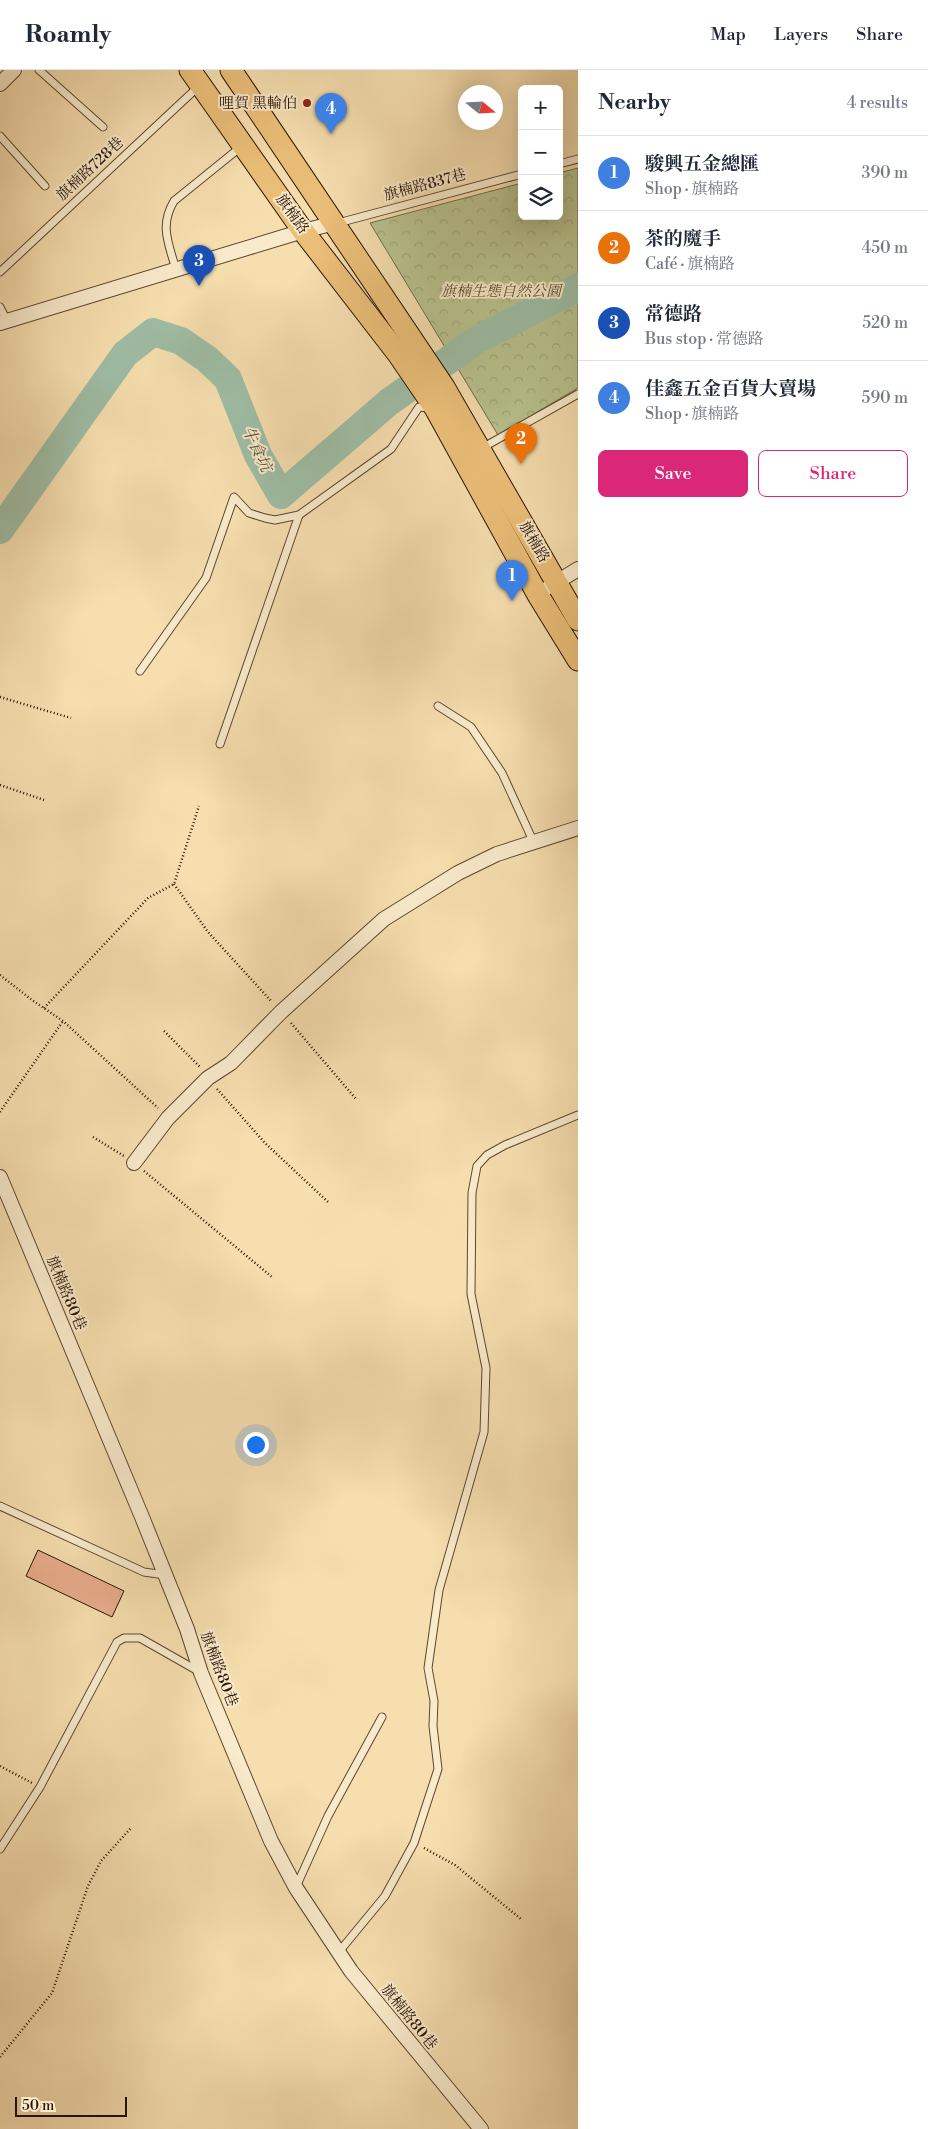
<!DOCTYPE html>
<html lang="en">
<head>
<meta charset="utf-8">
<style>
  :root { --surface:#fff; --page:#f6f6f7; --text:#1f2937; --muted:#747a83; --line:#e0e1e3; --accent:#db2777 }
  body { margin:0; font-family:"Libre Bodoni","Noto Serif TC",serif; background:var(--page); color:var(--text) }
  .controls { position:absolute; right:15px; top:15px; display:grid; overflow:hidden; border-radius:8px; box-shadow:0 5px 20px #0002 }
  .controls button { width:45px; height:45px; display:grid; place-items:center; padding:0; border:0; border-bottom:1px solid var(--line); background:var(--surface); color:var(--text); font:25px sans-serif }
  .compass { position:absolute; left:458px; top:15px; width:45px; height:45px; border-radius:50%; background:var(--surface); box-shadow:0 5px 20px #0002; rotate:108deg }
  .scale { position:absolute; left:15px; bottom:12px; width:112px; box-sizing:border-box; padding-left:5px; border:2px solid #291406; border-top:0; font-size:14px; line-height:18px; white-space:nowrap; color:#291406; -webkit-text-stroke:4px #f9eacb; paint-order:stroke }
  .you { position:absolute; left:255px; top:1374px; width:18px; height:18px; margin:-12px; border:4px solid #fff; border-radius:50%; background:#1a73e8; box-shadow:0 0 0 8px #1a73e833 }
  .badge { display:grid; place-items:center; width:32px; height:32px; border-radius:50%; background:var(--accent); color:#fff; font-size:16px; font-weight:700 }
  .pin { position:absolute; translate:-50% -41px; filter:drop-shadow(0 1px 2px #0008) }
  .pin::after { content:''; position:absolute; top:26px; width:18px; height:15px; background:inherit; clip-path:polygon(0 0,100% 0,50% 100%) }
  .list { margin:0; padding:0; list-style:none }
  h2 { display:flex; justify-content:space-between; align-items:center; height:65px; margin:0; padding:0 20px; font-size:21px }
  h2 small { font-size:16px; font-weight:400; color:var(--muted) }
  .list li { display:grid; grid-template-columns:32px 1fr auto; gap:15px; align-items:center; box-sizing:border-box; height:75px; padding:0 20px; border-top:1px solid var(--line) }
  .list b { display:block; font-size:19px; white-space:nowrap }
  .list p { margin:0; font-size:16px; white-space:nowrap; color:var(--muted) }
  .list em { font-size:16px; font-style:normal; color:var(--muted) }
  .actions { display:flex; gap:10px; padding:15px 20px }
  .actions a { flex:1; padding:11px 0; border:1px solid var(--accent); border-radius:8px; text-align:center; font-size:18px; color:var(--accent) }
  .actions .main { background:var(--accent); color:#fff }
  .icon { flex:none; width:28px; height:28px; fill:none; stroke:currentColor; stroke-width:2; stroke-linecap:round; stroke-linejoin:round }
  .map { position:relative; flex:none; width:578px; height:2059px; overflow:hidden }
  header { display:flex; align-items:center; gap:30px; box-sizing:border-box; height:70px; padding:0 25px; background:var(--surface); border-bottom:1px solid var(--line) }
  header strong { font-size:24px }
  nav { display:flex; gap:28px; margin-inline-start:auto; font-size:18px }
  main { display:flex }
  aside { flex:1; background:var(--surface) }
  .map>svg:first-child { display:block }
</style>
</head>
<body>
<header>
<strong>Roamly</strong>
<nav><a>Map</a><a>Layers</a><a>Share</a></nav>
</header>
<main>
<div class="map">
<svg width="578" height="2059" viewBox="0 0 578 2059">
  <defs>
    <pattern id="forest-crowns" width="20" height="18" patternUnits="userSpaceOnUse" patternTransform="scale(1.25)"><rect width="20" height="18" fill="#b8c28e"/><path d="M2 6a3 3 0 1 1 6 0M12 15a3 3 0 1 1 6 0" fill="none" stroke="#9ea679"/></pattern>
  </defs>
  <rect width="100%" height="100%" fill="#f6deaf"/>
  <filter id="stains"><feTurbulence type="fractalNoise" baseFrequency=".004" numOctaves="4"/><feColorMatrix values="0 0 0 0 .2 0 0 0 0 .09 0 0 0 0 .02 0 0 0 .5 -.17"/></filter>
  <radialGradient id="worn" r=".72"><stop offset=".6" stop-color="#630" stop-opacity="0"/><stop offset="1" stop-color="#630" stop-opacity=".3"/></radialGradient>
  <path fill="url(#forest-crowns)" stroke="#706b4a" d="M578 98V318L498 365 370 153 522 113V146H559V103Z"/>
  <g fill="none" stroke-linecap="round" stroke-linejoin="round">
    <path stroke="#9ebda5" stroke-width="28" d="M0 460 125 284 153 262 181 271 207 289 228 309 258 385 281 425 389 332 477 270 578 217"/>
  </g>
  <path fill="#e9ad8d" stroke="#291406" d="M38 1480 124 1521 112 1547 26 1506Z"/>
  <g fill="none" stroke-linecap="round" stroke-linejoin="round">
    <g stroke="#5c4630" stroke-width="9">
      <g id="service">
        <path d="M39 0 103 57"/>
        <path d="M0 66 45 116"/>
        <path d="M559 94 578 89"/>
        <path d="M338 153 522 104"/>
        <path d="M176 200C169 174 159 156 174 131L242 76"/>
        <path d="M0 202 198 17"/>
        <path d="M0 237 7 251"/>
        <path d="M482 378 578 324"/>
        <path d="M140 601 206 508 234 427 249 443 265 448 275 450 299 445 391 379 419 337 429 338"/>
        <path d="M438 636 471 657 502 703 534 773"/>
        <path d="M220 674 299 445"/>
        <path d="M0 1436 144 1502 165 1505"/>
        <path d="M0 1779 40 1717 117 1572 124 1568H140L198 1601"/>
        <path d="M296 1817 328 1746 382 1647"/>
        <path d="M338 1883 385 1826 414 1773 438 1699 433 1656 434 1631 428 1598 439 1520 484 1362 486 1298 471 1224 472 1123 477 1096 487 1085 505 1075 578 1045"/>
      </g>
    </g>
    <g stroke="#5c4630" stroke-width="16">
      <g id="minor">
        <path d="M0 14 14 0"/>
        <path d="M0 253 303 161 335 153"/>
        <path d="M549 517 578 499"/>
        <path d="M134 1093 168 1048 208 1008 231 993 281 942 384 849 458 803 497 784 578 758"/>
        <path d="M0 1107 142 1447 187 1559 201 1603 271 1771 296 1818 351 1901 481 2059"/>
      </g>
    </g>
    <g stroke="#291406" stroke-width="23">
      <g id="primary">
        <path d="M190 0 303 161 398 284 435 338 538 525 578 590"/>
        <path d="M231 0 444 317 578 550"/>
      </g>
    </g>
    <g stroke="#291406" stroke-width="2.5" stroke-dasharray="1 2.5" stroke-linecap="butt">
      <path d="M0 627 71 648"/>
      <path d="M0 715 44 730"/>
      <path d="M174 814 208 862 272 932"/>
      <path d="M0 905 32 930 63 951 158 1038"/>
      <path d="M44 938 148 828 174 814 199 736"/>
      <path d="M291 953 356 1029"/>
      <path d="M164 961 200 997"/>
      <path d="M217 1019 265 1073 328 1132"/>
      <path d="M0 1042 63 951"/>
      <path d="M93 1067 124 1086"/>
      <path d="M144 1101 272 1207"/>
      <path d="M0 1696 32 1713"/>
      <path d="M424 1778 455 1795 521 1849"/>
      <path d="M0 1987 52 1923 88 1816 101 1791 131 1758"/>
    </g>
    <use href="#service" stroke="#f9eacb" stroke-width="7"/>
    <use href="#minor" stroke="#f9eacb" stroke-width="14"/>
    <use href="#primary" stroke="#ebbf78" stroke-width="21"/>
  </g>
  <circle fill="#8f2418" stroke="#f9eacb" stroke-width="2" cx="307" cy="33" r="5"/>
  <g text-anchor="middle" dominant-baseline="central" stroke-width="4" stroke-linejoin="round" paint-order="stroke">
    <g font-size="15" fill="#291406" stroke="#f9eacb" text-anchor="end">
      <text x="297" y="33">哩賀 黑輪伯</text>
    </g>
    <g font-size="15" fill="#291406" stroke="#f9eacb">
      <text transform="translate(90 99) rotate(-43)">旗楠路728巷</text>
      <text transform="translate(425 115) rotate(-15)">旗楠路837巷</text>
      <text transform="translate(292 144) rotate(54)">旗楠路</text>
      <text transform="translate(534 472) rotate(60)">旗楠路</text>
      <text transform="translate(66 1223) rotate(67)">旗楠路80巷</text>
      <text transform="translate(219 1599) rotate(69)">旗楠路80巷</text>
      <text transform="translate(409 1947) rotate(51)">旗楠路80巷</text>
    </g>
    <g font-size="15" font-style="italic" fill="#5b5136" stroke="#f9eacb">
      <text x="501" y="221">旗楠生態自然公園</text>
    </g>
    <g font-size="16" font-style="italic" fill="#524f3e" stroke="#f9eacb">
      <text transform="translate(257 379) rotate(65)">牛食坑</text>
    </g>
  </g>
  <rect width="100%" height="100%" filter="url(#stains)"/>
  <rect width="100%" height="100%" fill="url(#worn)"/>
</svg>
<div class="controls">
<button>+</button>
<button>−</button>
<button><svg class="icon" aria-label="layers" viewBox="0 0 24 24"><path d="M12 4l9 5-9 5-9-5zM3 14l9 5 9-5"/></svg></button>
</div>
<svg class="compass" viewBox="-18 -18 36 36"><path d="M0-13l5 13h-10z" fill="#e53935"/><path d="M0 13l5-13h-10z" fill="#747a83"/></svg>
<div class="scale">50 m</div>
<div class="you"></div>
<div class="pin badge" style="left:512px;top:531px;background:#3f7fe0">1</div>
<div class="pin badge" style="left:521px;top:394px;background:#e8710a">2</div>
<div class="pin badge" style="left:199px;top:216px;background:#1a4fb4">3</div>
<div class="pin badge" style="left:331px;top:64px;background:#3f7fe0">4</div>
</div>
<aside>
<h2>Nearby<small>4 results</small></h2>
<ul class="list">
<li><span class="badge" style="background:#3f7fe0">1</span><div><b>駿興五金總匯</b><p>Shop · 旗楠路</p></div><em>390 m</em></li>
<li><span class="badge" style="background:#e8710a">2</span><div><b>茶的魔手</b><p>Café · 旗楠路</p></div><em>450 m</em></li>
<li><span class="badge" style="background:#1a4fb4">3</span><div><b>常德路</b><p>Bus stop · 常德路</p></div><em>520 m</em></li>
<li><span class="badge" style="background:#3f7fe0">4</span><div><b>佳鑫五金百貨大賣場</b><p>Shop · 旗楠路</p></div><em>590 m</em></li>
</ul>
<div class="actions"><a class="main">Save</a><a>Share</a></div>
</aside>
</main>
</body>
</html>
